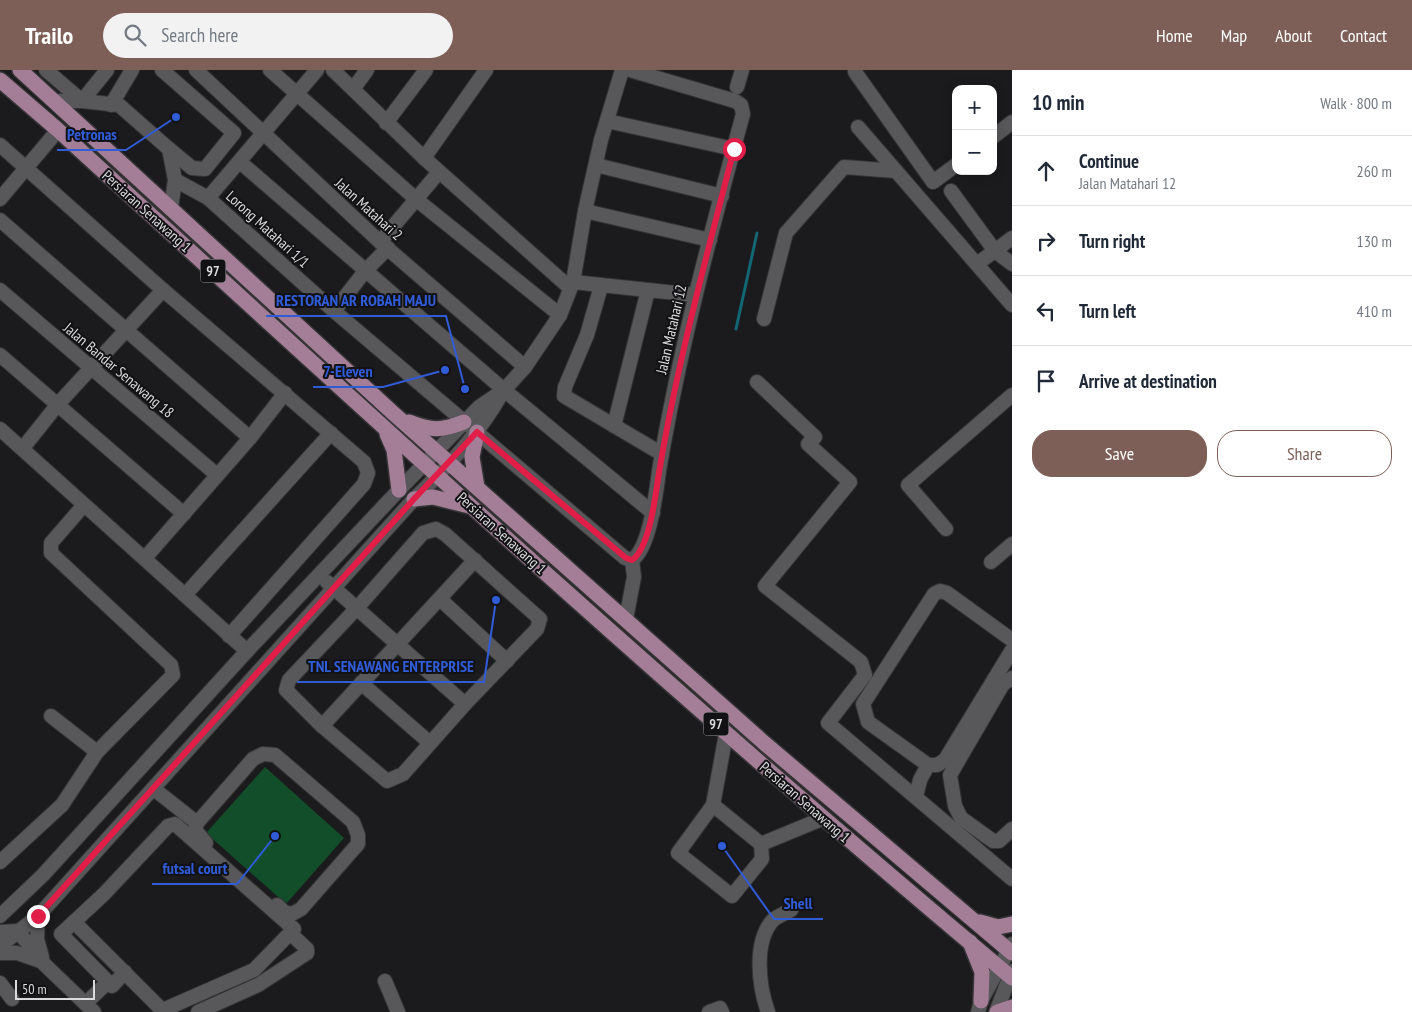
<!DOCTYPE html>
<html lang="en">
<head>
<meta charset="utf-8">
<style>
  :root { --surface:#fff; --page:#f2f2f3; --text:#1f2937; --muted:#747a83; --line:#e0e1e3; --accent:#7e5f57 }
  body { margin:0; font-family:"PT Sans Narrow",sans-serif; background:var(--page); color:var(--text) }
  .controls { position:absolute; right:15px; top:15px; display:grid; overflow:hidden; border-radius:10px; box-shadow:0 2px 12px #0003 }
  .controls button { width:45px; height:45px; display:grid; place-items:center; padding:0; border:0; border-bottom:1px solid var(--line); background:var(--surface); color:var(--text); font:25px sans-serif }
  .scale { position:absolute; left:15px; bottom:12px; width:80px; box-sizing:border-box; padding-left:5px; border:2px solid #dbdadc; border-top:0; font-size:14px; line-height:18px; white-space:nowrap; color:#dbdadc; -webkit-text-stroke:4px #121114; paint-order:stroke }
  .stop { position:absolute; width:15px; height:15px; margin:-11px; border:4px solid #e11d48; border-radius:50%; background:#fff }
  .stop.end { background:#e11d48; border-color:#fff; box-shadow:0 1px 5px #0008 }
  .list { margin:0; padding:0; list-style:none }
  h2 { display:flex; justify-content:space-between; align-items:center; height:65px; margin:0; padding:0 20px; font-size:21px }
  h2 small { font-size:16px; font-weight:400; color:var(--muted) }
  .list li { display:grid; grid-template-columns:32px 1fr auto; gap:15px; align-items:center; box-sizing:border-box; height:70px; padding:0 20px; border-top:1px solid var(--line) }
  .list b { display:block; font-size:19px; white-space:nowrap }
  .list p { margin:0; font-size:16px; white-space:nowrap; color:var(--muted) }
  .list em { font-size:16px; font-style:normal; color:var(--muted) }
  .actions { display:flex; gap:10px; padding:15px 20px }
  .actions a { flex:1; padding:11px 0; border:1px solid var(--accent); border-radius:20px; text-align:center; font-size:18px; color:var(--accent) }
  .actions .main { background:var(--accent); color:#fff }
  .icon { flex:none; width:28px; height:28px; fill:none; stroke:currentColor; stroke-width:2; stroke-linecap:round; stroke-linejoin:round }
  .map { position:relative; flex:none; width:1012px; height:942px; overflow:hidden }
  header { display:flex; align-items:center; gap:30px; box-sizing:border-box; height:70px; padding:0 25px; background:var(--accent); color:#fff }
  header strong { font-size:24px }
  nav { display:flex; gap:28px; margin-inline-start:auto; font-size:18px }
  .search { width:350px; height:45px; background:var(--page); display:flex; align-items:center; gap:12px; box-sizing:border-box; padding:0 18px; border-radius:28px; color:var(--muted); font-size:19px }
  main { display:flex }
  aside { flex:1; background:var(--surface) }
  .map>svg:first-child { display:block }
</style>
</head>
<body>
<header>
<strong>Trailo</strong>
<div class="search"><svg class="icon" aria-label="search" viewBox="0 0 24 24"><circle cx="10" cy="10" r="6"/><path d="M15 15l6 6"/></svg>Search here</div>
<nav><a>Home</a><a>Map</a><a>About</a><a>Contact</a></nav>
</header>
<main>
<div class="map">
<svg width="1012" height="942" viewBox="0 0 1012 942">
  <rect width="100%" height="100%" fill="#1b1a1d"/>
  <path fill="#124e2a" d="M265 697 344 768 286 834 206 763Z"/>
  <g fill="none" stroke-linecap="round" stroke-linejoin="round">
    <path stroke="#126775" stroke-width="3" d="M736 259 757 163"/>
    <g stroke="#353536" stroke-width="16">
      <g id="minor">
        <path d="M46 0 82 31 107 0"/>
        <path d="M162 0 234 63 205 99 192 98 169 79"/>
        <path d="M196 0 380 172 525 297"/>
        <path d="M270 0 417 130 560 245"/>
        <path d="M333 0 424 88 570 218"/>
        <path d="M630 0 735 31 741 35 743 44C711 162 679 281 659 401 656 423 650 478 632 490"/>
        <path d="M855 2 933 112 956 95"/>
        <path d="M737 17 742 0"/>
        <path d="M353 19 367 0"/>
        <path d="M54 31H82L119 35 169 79 175 110 171 138"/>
        <path d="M111 35 132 0"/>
        <path d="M607 51 734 79"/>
        <path d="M386 53 426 0"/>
        <path d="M858 57 1012 235"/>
        <path d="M993 67 1012 52"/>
        <path d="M0 75 163 220 364 392 368 403 364 414 229 566"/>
        <path d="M424 88 486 0"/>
        <path d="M240 92 504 320 653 443"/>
        <path d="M596 95 722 126"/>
        <path d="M175 110 208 128 334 241 625 488 632 490"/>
        <path d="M951 121 995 181 1012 194"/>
        <path d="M208 128 317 0"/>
        <path d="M0 129 58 60"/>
        <path d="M585 141 710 170"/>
        <path d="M0 150 250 368"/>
        <path d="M380 172 439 102"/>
        <path d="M977 194 1012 168"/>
        <path d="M573 212 695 225"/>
        <path d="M601 216 587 265 565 317 564 326 662 384"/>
        <path d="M0 220 217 405"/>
        <path d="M334 241 366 200 388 178"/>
        <path d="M764 249 786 163 844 97 896 101"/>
        <path d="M0 285 184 444"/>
        <path d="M757 312 815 367 808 374 850 412 765 516 861 592 865 605 828 653 1012 809"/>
        <path d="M614 356 648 220"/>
        <path d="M0 359 247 581"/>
        <path d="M23 378 58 334 163 220"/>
        <path d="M436 459 445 464 540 549 537 559 465 634 403 704 387 711 322 656 286 620 289 610 357 538 423 463Z"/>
        <path d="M946 459 908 415 1012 325"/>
        <path d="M145 488 250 368 285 323"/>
        <path d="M991 492 1012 474"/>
        <path d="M327 512 465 634"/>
        <path d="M185 525 331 363"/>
        <path d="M440 529 507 591"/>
        <path d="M626 549 634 507 632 490"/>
        <path d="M1012 570 947 523 940 521 934 524 863 634 868 652 928 695H937L945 690 1012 580"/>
        <path d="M1012 608 1003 614 950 705 955 736 961 748 993 771H999L1012 759"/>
        <path d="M361 613 430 673"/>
        <path d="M51 646 97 682"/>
        <path d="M322 656 475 490"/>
        <path d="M726 664 713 735 761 774 824 748"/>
        <path d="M154 719 197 753 253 689 263 684 275 685 353 752 358 765V774L301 839 292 844 284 842 277 835"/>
        <path d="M916 726 920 710 928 695"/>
        <path d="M713 735 678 783 732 826 762 789 761 774"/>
        <path d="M197 753 195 760 206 773"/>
        <path d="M0 792 62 735 97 682 173 605 171 595 51 483V473L84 435"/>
        <path d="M0 846 43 805 247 581 399 420 479 337 504 320 525 297 560 245 573 212 585 141 601 70 622 0"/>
        <path d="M38 846 37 869 42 887"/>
        <path d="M74 852 164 942"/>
        <path d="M0 862 18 861 43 893 94 942"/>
        <path d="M0 876 38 846 414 429C448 396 479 364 502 323"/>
        <path d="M0 883H17L43 892"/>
        <path d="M125 902 112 916 61 864 104 824 168 756 175 754 294 859 254 900 163 940"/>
        <path d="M385 911 398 942"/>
        <path d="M0 913 12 929"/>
        <path d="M86 933 108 912"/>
        <path d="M198 942 258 915 307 883V879L290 863"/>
        <path d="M709 942 720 938 722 942"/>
        <path d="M768 942C759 917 753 872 773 850 778 846 786 843 791 840"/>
        <path d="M978 942 981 931 1012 874"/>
        <path d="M996 942 1012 901"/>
      </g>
    </g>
    <g stroke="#353536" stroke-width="18">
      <g id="major">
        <path d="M20 0 393 343 763 672 1012 883"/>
        <path d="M0 10 58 60C372 347 685 635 1012 908"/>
        <path d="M409 352C432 361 441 361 464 352"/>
        <path d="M387 364 394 380 399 420"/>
        <path d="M477 417 472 387 477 362"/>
        <path d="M414 429 433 427 469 436"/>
        <path d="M980 852 998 857 1012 854"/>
        <path d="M970 872 982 902 981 931"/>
        <path d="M997 942 1012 937"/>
      </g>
    </g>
    <use href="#minor" stroke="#58575a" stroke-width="14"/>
    <use href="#major" stroke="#a47e97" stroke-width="15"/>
  </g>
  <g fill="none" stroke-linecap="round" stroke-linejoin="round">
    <path stroke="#e11d48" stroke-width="6" d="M38 846 414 429 477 362 626 488 632 490C649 479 655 429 658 409 676 297 706 189 734 79"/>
  </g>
  <g text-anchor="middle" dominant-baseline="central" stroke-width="4" stroke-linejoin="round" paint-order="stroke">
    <g fill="#121114" stroke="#9f9ea0" stroke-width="1">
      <rect x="200.5" y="189.5" width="25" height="23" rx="4"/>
      <rect x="703.5" y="642.5" width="25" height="23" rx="4"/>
    </g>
    <g font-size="14" font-weight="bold" fill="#dbdadc">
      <text x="213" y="201">97</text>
      <text x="716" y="654">97</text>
    </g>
    <g font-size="15" fill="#dbdadc" stroke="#121114">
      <text transform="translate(369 139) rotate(42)">Jalan Matahari 2</text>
      <text transform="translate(147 141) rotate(42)">Persiaran Senawang 1</text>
      <text transform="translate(268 159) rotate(42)">Lorong Matahari 1/1</text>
      <text transform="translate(671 259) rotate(-77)">Jalan Matahari 12</text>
      <text transform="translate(119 300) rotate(40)">Jalan Bandar Senawang 18</text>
      <text transform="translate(502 463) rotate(42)">Persiaran Senawang 1</text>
      <text transform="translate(805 732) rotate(41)">Persiaran Senawang 1</text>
    </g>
  </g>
  <path fill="none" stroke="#305cd8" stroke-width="2" d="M176 47L126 80H57M465 319L446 246H266M445 300L383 317H313M496 530L484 612H297M275 766L237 814H152M722 776L774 849H823"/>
  <g fill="#305cd8" stroke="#121114" stroke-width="2">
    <circle cx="176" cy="47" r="5"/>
    <circle cx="465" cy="319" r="5"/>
    <circle cx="445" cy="300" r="5"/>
    <circle cx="496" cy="530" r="5"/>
    <circle cx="275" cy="766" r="5"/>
    <circle cx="722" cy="776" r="5"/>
  </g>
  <g font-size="16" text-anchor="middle" font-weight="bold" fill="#305cd8" stroke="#121114" stroke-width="4" stroke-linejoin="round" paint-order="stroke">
    <text x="92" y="70">Petronas</text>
    <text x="356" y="236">RESTORAN AR ROBAH MAJU</text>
    <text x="348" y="307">7-Eleven</text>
    <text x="391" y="602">TNL SENAWANG ENTERPRISE</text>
    <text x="195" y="804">futsal court</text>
    <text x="798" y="839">Shell</text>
  </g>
</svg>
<div class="controls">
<button>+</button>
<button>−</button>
</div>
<div class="scale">50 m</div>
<div class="stop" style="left:734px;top:79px"></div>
<div class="stop end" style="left:38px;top:846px"></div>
</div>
<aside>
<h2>10 min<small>Walk · 800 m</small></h2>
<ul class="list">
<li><svg class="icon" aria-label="ahead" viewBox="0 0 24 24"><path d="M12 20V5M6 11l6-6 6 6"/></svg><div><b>Continue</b><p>Jalan Matahari 12</p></div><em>260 m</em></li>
<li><svg class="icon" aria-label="right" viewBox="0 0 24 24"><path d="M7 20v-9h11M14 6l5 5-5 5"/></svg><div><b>Turn right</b></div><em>130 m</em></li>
<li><svg class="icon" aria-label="left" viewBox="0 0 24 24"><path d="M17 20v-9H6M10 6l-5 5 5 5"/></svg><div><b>Turn left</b></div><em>410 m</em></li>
<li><svg class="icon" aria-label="arrive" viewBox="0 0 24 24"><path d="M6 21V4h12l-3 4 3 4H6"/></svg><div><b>Arrive at destination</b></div></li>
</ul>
<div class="actions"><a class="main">Save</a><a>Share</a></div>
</aside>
</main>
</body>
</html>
